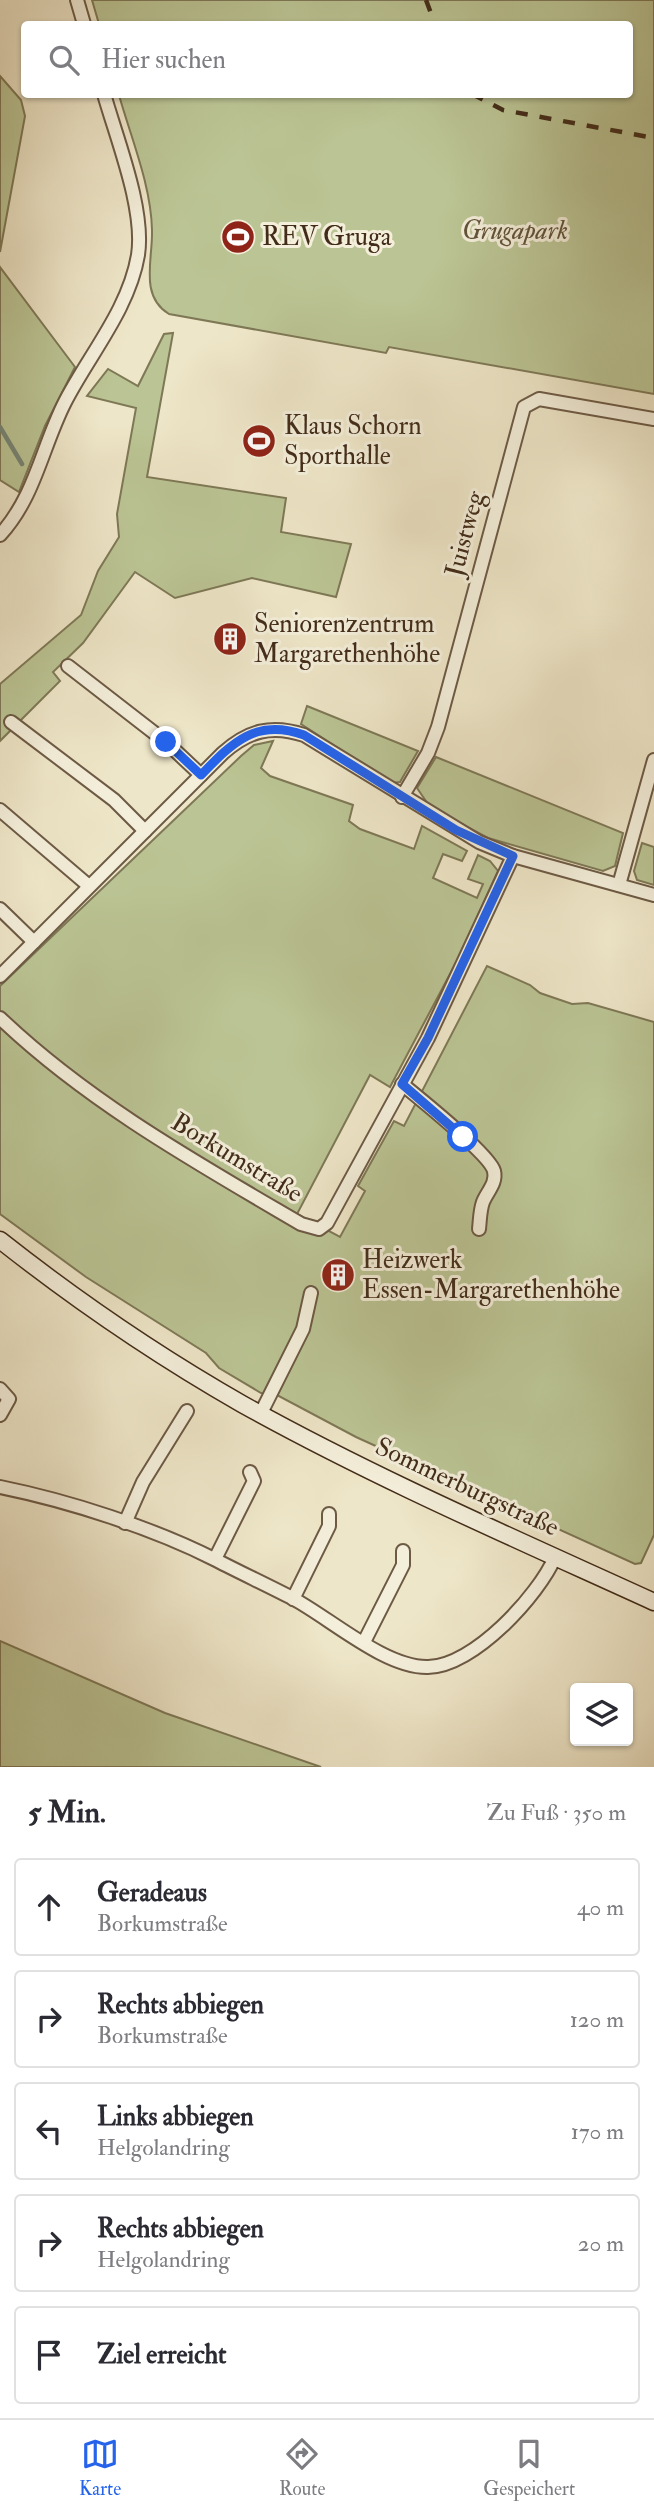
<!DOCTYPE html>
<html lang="de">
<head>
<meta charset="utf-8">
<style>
  :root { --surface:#fff; --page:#f2f2f3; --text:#2b2b33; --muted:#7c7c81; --line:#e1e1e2; --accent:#2563eb }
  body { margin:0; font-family:"IM FELL Double Pica",serif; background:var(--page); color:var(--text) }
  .controls { position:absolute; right:21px; bottom:21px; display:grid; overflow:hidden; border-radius:7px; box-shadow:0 2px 5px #0004 }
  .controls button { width:63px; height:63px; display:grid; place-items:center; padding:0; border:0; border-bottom:2px solid var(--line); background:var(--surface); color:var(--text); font:35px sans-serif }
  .stop { position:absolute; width:21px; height:21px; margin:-16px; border:5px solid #2563eb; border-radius:50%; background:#fff }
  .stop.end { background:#2563eb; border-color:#fff; box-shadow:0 2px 7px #0008 }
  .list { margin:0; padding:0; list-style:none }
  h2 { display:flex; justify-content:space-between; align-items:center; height:91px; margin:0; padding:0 28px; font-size:30px }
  h2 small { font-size:23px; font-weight:400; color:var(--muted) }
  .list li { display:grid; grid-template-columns:46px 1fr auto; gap:21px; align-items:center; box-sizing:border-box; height:98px; margin:0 14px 14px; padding:0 14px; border:2px solid var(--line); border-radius:7px }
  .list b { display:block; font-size:26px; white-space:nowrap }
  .list p { margin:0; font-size:23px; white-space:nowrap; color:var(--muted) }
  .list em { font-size:23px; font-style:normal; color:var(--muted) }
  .icon { flex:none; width:38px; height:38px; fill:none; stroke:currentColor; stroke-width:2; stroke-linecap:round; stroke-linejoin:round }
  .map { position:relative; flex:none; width:654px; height:1767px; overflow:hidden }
  .search { position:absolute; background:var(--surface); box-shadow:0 2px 5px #0004; left:21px; right:21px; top:21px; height:77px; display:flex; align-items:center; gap:18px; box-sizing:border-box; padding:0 24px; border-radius:7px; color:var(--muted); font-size:26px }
  .sheet { height:651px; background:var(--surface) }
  nav { display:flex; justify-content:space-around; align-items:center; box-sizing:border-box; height:98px; border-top:2px solid var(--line); background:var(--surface); font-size:19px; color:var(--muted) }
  nav a { display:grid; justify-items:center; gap:4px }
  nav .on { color:var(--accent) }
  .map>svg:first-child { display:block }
</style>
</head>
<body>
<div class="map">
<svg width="654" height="1767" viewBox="0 0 654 1767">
  <rect width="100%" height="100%" fill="#eee6c8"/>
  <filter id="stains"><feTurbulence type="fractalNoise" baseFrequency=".00286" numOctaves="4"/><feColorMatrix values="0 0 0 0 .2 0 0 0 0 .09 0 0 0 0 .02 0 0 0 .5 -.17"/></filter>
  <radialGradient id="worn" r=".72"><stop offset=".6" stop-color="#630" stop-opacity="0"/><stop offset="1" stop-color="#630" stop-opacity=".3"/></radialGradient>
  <g fill="#bbc494" stroke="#7e7856" stroke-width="2">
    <path d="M92 0H654V394L389 347 386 353 169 314C139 296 153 259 152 230 151 185 131 138 119 95L630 94V24H99Z"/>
    <path d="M0 76 21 100 25 116 0 252Z"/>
    <path d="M0 267 75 367 45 426 19 492 0 480Z"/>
    <path d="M173 333 147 477 286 498 281 532 351 544 336 597 252 578 175 598 135 572 83 643 53 672 60 681 0 741V684L81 615 98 571 119 537 117 514 136 408 87 396 108 369 138 386 164 334Z"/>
    <path d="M307 706 418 751 400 782 392 783 301 724Z"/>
    <path d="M273 741 261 768 270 776 353 805 349 821 360 829 414 849 422 826 467 851 462 861 443 854 433 878 477 898 483 884 468 879 478 855 490 861 498 871 459 957 390 1087 370 1075 297 1214 340 1237 365 1191 358 1186 394 1121 404 1126 487 966 530 985 540 993 572 1004 588 1003 654 1022V1535L641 1563 635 1564 356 1437 277 1395 261 1393 219 1368 206 1353 86 1277 0 1214V986L241 756 254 745Z"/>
    <path d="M436 757 623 833 615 866 603 871 488 838 430 807 417 788Z"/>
    <path d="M642 843 654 847V885L637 880 634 871Z"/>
    <path d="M0 1641 165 1713 321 1767H0Z"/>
  </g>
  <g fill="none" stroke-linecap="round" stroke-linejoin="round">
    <path stroke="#768575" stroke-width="4.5" d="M0 427 22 464"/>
    <g stroke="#6d5a45" stroke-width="16">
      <g id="street">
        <path d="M77 0 84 24"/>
        <path d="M0 535C35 497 42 447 65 402 89 355 129 309 138 255 145 209 117 140 104 94"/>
        <path d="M68 666 166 742 201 775"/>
        <path d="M11 722 114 800 145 831"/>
        <path d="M402 797 428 753 438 727 524 407 539 399 654 419"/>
        <path d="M0 810 89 886"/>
        <path d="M619 885 654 760"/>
        <path d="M0 909 34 942"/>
        <path d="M0 976 223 753C248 731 271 724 304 735L479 842 513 856 654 895"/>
        <path d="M0 1018C88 1102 197 1163 301 1224L319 1229 327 1223 428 1038 513 856"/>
        <path d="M402 1084C419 1098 490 1155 494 1171 497 1183 487 1192 483 1202 480 1210 480 1220 479 1229"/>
        <path d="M0 1389 9 1399 0 1415"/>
        <path d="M261 1413 303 1329 311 1293"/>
        <path d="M0 1487C69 1501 153 1528 216 1560 241 1573 267 1585 292 1598 330 1618 385 1668 428 1667 473 1667 539 1595 555 1557"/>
        <path d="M125 1523 143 1482 187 1411"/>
        <path d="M215 1559 254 1481 250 1472"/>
        <path d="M293 1599 329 1526V1514"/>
        <path d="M364 1642 403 1565V1551"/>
      </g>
    </g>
    <g stroke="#422c19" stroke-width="19">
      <path id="secondary" d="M0 1240C76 1300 158 1356 242 1404 375 1478 516 1539 654 1602"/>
    </g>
    <use href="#street" stroke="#f4efdb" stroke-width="12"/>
    <use href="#secondary" stroke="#f4efdb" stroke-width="16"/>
    <g stroke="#422c19" stroke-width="4.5" stroke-dasharray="12 12" stroke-linecap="butt">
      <path d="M426 0 435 24"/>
      <path d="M472 94 503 110 654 138"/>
    </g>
  </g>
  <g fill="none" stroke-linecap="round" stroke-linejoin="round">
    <path stroke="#2563eb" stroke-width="9" d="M166 742 201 775C233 742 256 718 304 735L456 830 513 856 428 1038 402 1084 463 1137"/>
  </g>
  <defs>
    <g id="stadium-disc" transform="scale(1.75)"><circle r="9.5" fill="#8f2418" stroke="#f4efdb"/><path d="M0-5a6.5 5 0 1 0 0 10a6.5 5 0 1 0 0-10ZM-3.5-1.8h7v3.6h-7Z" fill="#fff"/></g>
    <g id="building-disc" transform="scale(1.75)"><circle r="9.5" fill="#8f2418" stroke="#f4efdb"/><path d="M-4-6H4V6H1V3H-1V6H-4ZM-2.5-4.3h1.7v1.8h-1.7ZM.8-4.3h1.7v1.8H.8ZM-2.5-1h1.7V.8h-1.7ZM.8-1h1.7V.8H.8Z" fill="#fff"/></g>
  </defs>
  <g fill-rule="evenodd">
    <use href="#stadium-disc" x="238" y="237"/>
    <use href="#stadium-disc" x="259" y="441"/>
    <use href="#building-disc" x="230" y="639"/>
    <use href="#building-disc" x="338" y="1275"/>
  </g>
  <g text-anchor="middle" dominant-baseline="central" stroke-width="6" stroke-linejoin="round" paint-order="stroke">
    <g font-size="26" font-style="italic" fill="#605238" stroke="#f4efdb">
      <text x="515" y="231">Grugapark</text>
    </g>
    <g font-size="26" fill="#422c19" stroke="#f4efdb" text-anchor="start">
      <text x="262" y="237">REV Gruga</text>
      <text x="284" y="426">Klaus Schorn<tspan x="284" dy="30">Sporthalle</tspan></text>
      <text x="254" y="624">Seniorenzentrum<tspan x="254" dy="30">Margarethenhöhe</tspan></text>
      <text x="362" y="1260">Heizwerk<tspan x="362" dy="30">Essen-Margarethenhöhe</tspan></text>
    </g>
    <g font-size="26" fill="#422c19" stroke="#f4efdb">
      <text transform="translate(465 534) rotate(-75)">Juistweg</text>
      <text transform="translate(237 1158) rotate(31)">Borkumstraße</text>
      <text transform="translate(467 1487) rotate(25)">Sommerburgstraße</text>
    </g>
  </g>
  <rect width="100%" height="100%" filter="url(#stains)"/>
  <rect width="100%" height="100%" fill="url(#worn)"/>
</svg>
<div class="controls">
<button><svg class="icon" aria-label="layers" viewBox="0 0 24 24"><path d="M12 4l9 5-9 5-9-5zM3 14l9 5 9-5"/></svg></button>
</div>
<div class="stop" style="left:463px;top:1137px"></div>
<div class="stop end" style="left:166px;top:742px"></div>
<div class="search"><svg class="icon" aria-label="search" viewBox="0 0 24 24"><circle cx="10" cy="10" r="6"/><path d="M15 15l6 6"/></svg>Hier suchen</div>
</div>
<section class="sheet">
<h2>5 Min.<small>Zu Fuß · 350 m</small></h2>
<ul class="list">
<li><svg class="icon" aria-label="ahead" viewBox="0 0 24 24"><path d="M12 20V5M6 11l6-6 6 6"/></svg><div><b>Geradeaus</b><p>Borkumstraße</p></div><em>40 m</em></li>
<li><svg class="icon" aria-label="right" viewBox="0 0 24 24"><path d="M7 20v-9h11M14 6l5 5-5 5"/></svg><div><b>Rechts abbiegen</b><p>Borkumstraße</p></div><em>120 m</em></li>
<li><svg class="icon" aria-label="left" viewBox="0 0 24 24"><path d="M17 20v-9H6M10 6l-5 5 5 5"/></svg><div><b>Links abbiegen</b><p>Helgolandring</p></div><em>170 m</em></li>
<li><svg class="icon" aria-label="right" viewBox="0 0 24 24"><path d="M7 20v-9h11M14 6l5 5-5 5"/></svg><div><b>Rechts abbiegen</b><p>Helgolandring</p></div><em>20 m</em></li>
<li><svg class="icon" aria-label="arrive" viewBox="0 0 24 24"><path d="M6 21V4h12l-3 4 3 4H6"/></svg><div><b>Ziel erreicht</b></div></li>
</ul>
</section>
<nav>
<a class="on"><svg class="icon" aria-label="map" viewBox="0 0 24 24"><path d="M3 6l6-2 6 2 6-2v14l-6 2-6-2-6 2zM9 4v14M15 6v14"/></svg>Karte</a>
<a><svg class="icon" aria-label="directions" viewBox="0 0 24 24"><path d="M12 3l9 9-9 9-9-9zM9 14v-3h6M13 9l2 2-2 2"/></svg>Route</a>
<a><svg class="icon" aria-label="saved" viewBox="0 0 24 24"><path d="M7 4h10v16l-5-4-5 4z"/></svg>Gespeichert</a>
</nav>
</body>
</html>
